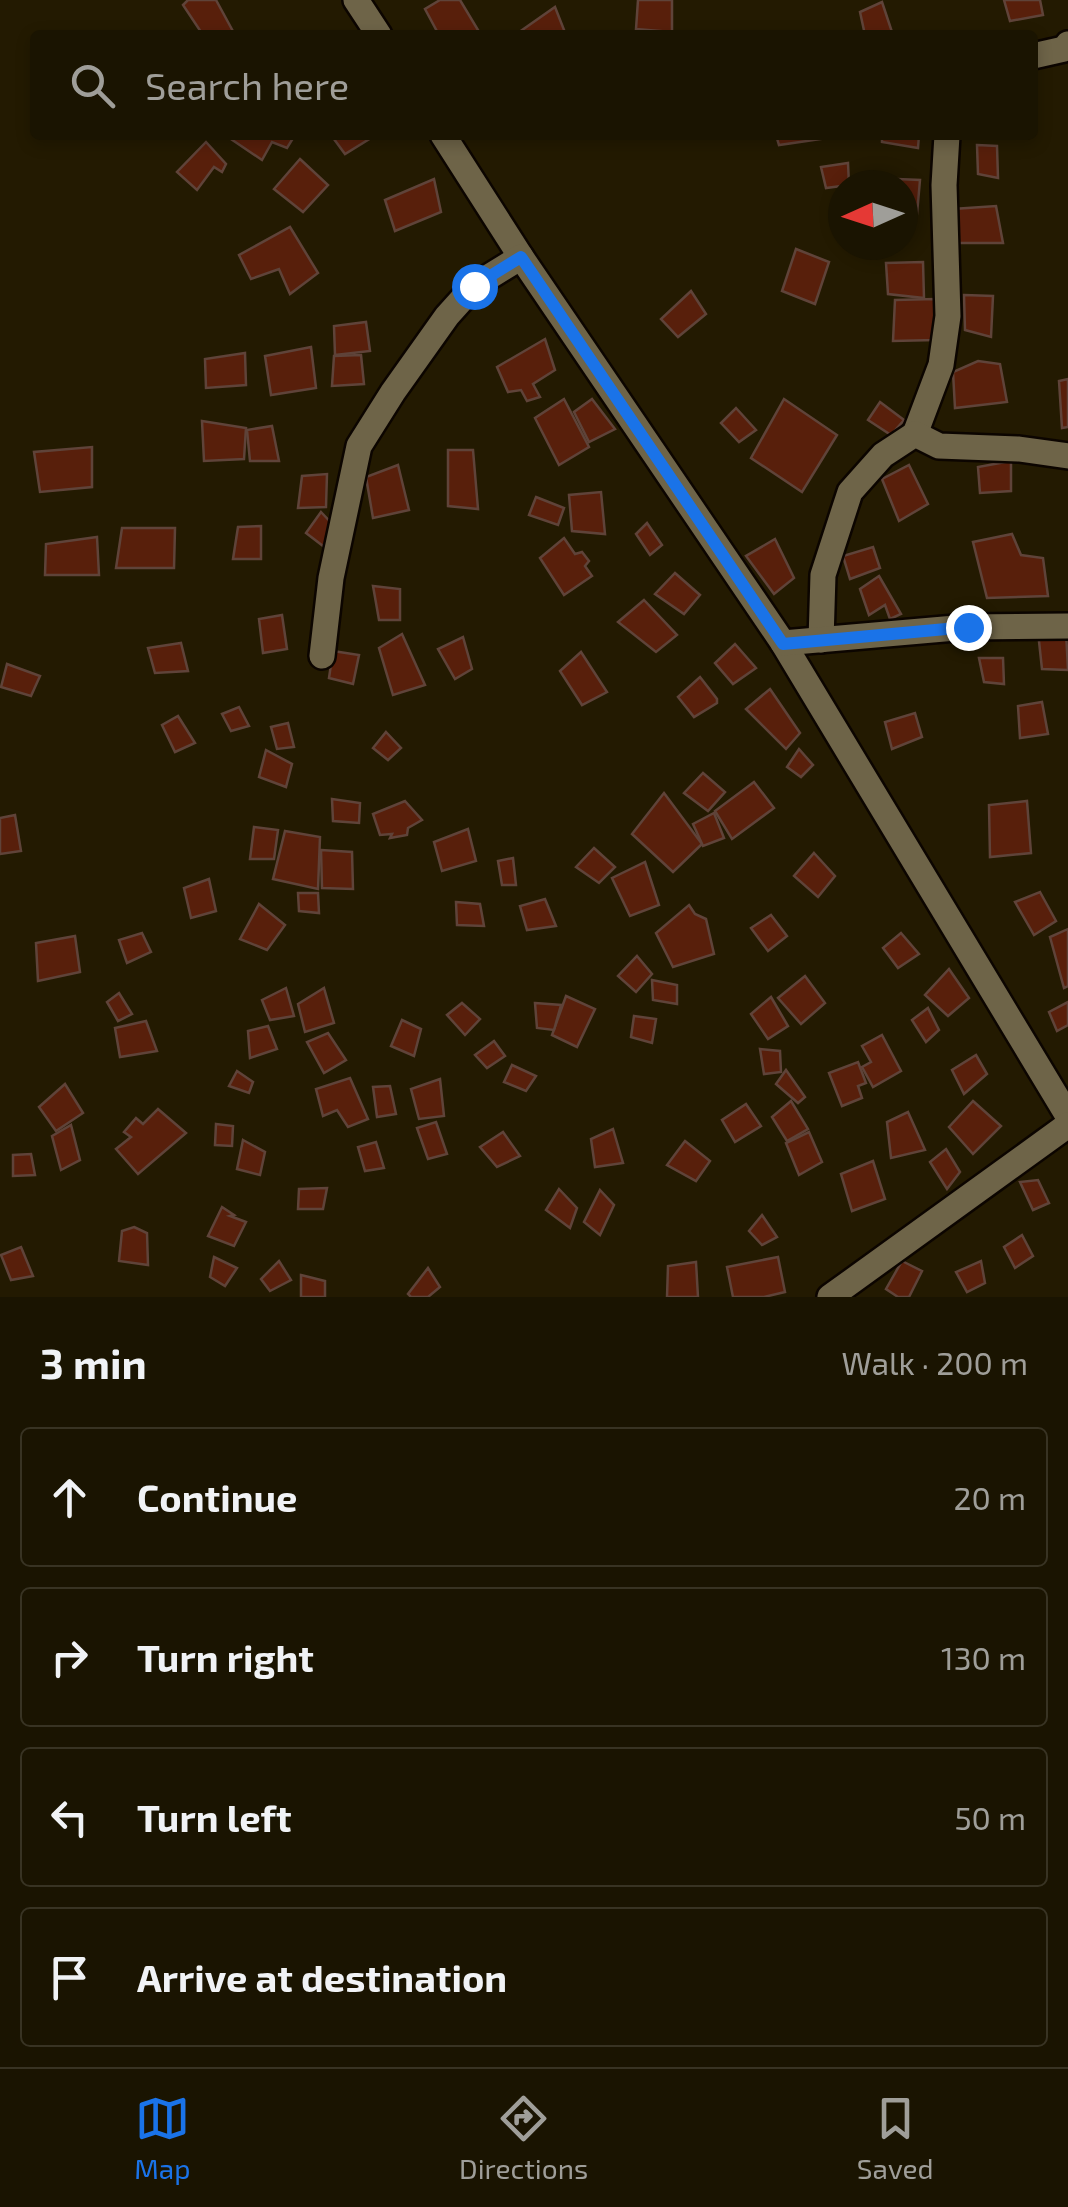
<!DOCTYPE html>
<html lang="en">
<head>
<meta charset="utf-8">
<style>
  :root { --surface:#1a1401; --page:#231d0b; --text:#f1f3f6; --muted:#9f9e99; --line:#383323; --accent:#1a73e8 }
  body { margin:0; font-family:"Exo 2",sans-serif; background:var(--page); color:var(--text) }
  .compass { position:absolute; left:828px; top:170px; width:90px; height:90px; border-radius:50%; background:var(--surface); box-shadow:0 5px 15px #0003; rotate:267deg }
  .stop { position:absolute; width:30px; height:30px; margin:-22px; border:8px solid #1a73e8; border-radius:50%; background:#fff }
  .stop.end { background:#1a73e8; border-color:#fff; box-shadow:0 2px 10px #0008 }
  .list { margin:0; padding:0; list-style:none }
  h2 { display:flex; justify-content:space-between; align-items:center; height:130px; margin:0; padding:0 40px; font-size:42px }
  h2 small { font-size:32px; font-weight:400; color:var(--muted) }
  .list li { display:grid; grid-template-columns:65px 1fr auto; gap:30px; align-items:center; box-sizing:border-box; height:140px; margin:0 20px 20px; padding:0 20px; border:2px solid var(--line); border-radius:10px }
  .list b { display:block; font-size:38px; white-space:nowrap }
  .list em { font-size:32px; font-style:normal; color:var(--muted) }
  .icon { flex:none; width:55px; height:55px; fill:none; stroke:currentColor; stroke-width:2; stroke-linecap:round; stroke-linejoin:round }
  .map { position:relative; flex:none; width:1068px; height:1297px; overflow:hidden }
  .search { position:absolute; background:var(--surface); box-shadow:0 5px 15px #0003; left:30px; right:30px; top:30px; height:110px; display:flex; align-items:center; gap:25px; box-sizing:border-box; padding:0 35px; border-radius:10px; color:var(--muted); font-size:38px }
  .sheet { height:770px; background:var(--surface) }
  nav { display:flex; justify-content:space-around; align-items:center; box-sizing:border-box; height:140px; border-top:2px solid var(--line); background:var(--surface); font-size:28px; color:var(--muted) }
  nav a { display:grid; justify-items:center; gap:5px }
  nav .on { color:var(--accent) }
  .map>svg:first-child { display:block }
</style>
</head>
<body>
<div class="map">
<svg width="1068" height="1297" viewBox="0 0 1068 1297">
  <rect width="100%" height="100%" fill="#231a01"/>
  <g fill="#581f0b" stroke="#5f4339" stroke-width="2.5">
    <path d="M188 0H216L235 35H203L183 5Z"/>
    <path d="M440 0H460L481 35H439L425 9Z"/>
    <path d="M638 0H672V32L636 29Z"/>
    <path d="M1004 0H1040L1043 15 1010 21Z"/>
    <path d="M882 2 893 35H865L860 12Z"/>
    <path d="M555 7 566 35H515Z"/>
    <path d="M225 135H295L287 148 272 142 262 160Z"/>
    <path d="M331 135H368L371 138 345 154Z"/>
    <path d="M776 135H828V138L779 145Z"/>
    <path d="M882 135H919L918 148 882 142Z"/>
    <path d="M206 142 226 164 222 172 214 167 197 190 177 172Z"/>
    <path d="M977 145 997 146 998 178 978 174Z"/>
    <path d="M300 159 328 185 303 212 274 189Z"/>
    <path d="M848 163 849 185 826 188 821 167Z"/>
    <path d="M873 178 920 180 917 214 903 213V185H873Z"/>
    <path d="M434 179 441 212 395 231 385 200Z"/>
    <path d="M996 206 1003 243H949L953 209Z"/>
    <path d="M290 227 318 273 290 294 279 269 251 279 239 255Z"/>
    <path d="M796 249 829 262 815 304 782 291Z"/>
    <path d="M923 262 924 298 888 294 886 263Z"/>
    <path d="M691 291 706 314 678 337 661 319Z"/>
    <path d="M964 295 993 296 991 337 965 330Z"/>
    <path d="M935 299V340L893 341 895 300Z"/>
    <path d="M366 322 370 351 335 355 334 326Z"/>
    <path d="M545 339 555 370 533 384 540 397 527 401 521 390 508 392 497 367Z"/>
    <path d="M311 347 316 388 271 395 265 356Z"/>
    <path d="M245 353 246 385 206 388 205 359Z"/>
    <path d="M361 355 364 384 332 386 334 356Z"/>
    <path d="M978 361 1000 364 1007 402 955 408 953 372Z"/>
    <path d="M1068 379V427L1062 428 1059 381Z"/>
    <path d="M564 399 589 447 559 465 535 418Z"/>
    <path d="M592 399 615 429 589 442 574 412Z"/>
    <path d="M784 399 837 435 802 492 751 458Z"/>
    <path d="M880 402 904 420 891 435 868 420Z"/>
    <path d="M736 408 756 430 739 442 721 423Z"/>
    <path d="M202 421 246 428 244 459 204 461Z"/>
    <path d="M272 426 279 461H250L247 430Z"/>
    <path d="M92 447V487L40 492 34 452Z"/>
    <path d="M448 450H473L478 509 448 506Z"/>
    <path d="M1011 461V491L980 493 978 467Z"/>
    <path d="M398 465 409 510 373 518 366 477Z"/>
    <path d="M909 465 928 504 899 521 882 479Z"/>
    <path d="M327 474 326 507 298 508 302 476Z"/>
    <path d="M601 492 605 534 572 531 569 495Z"/>
    <path d="M536 497 564 508 558 525 529 515Z"/>
    <path d="M321 512 337 529 327 549 306 533Z"/>
    <path d="M647 523 662 545 650 555 636 534Z"/>
    <path d="M261 526V559H233L238 527Z"/>
    <path d="M122 528H175L174 568H116Z"/>
    <path d="M1012 534 1021 555 1043 558 1048 596 987 598 973 542Z"/>
    <path d="M97 537 99 575H45L46 544Z"/>
    <path d="M564 538 575 554 582 552 589 561 585 566 592 576 564 595 540 558Z"/>
    <path d="M775 539 794 578 774 594 746 556Z"/>
    <path d="M873 547 880 568 850 579 843 556Z"/>
    <path d="M675 573 700 595 684 614 655 594Z"/>
    <path d="M879 576 901 614 890 619 885 605 869 615 860 589Z"/>
    <path d="M373 586 400 589V620H379Z"/>
    <path d="M644 600 677 635 656 652 618 622Z"/>
    <path d="M282 615 287 649 263 653 259 619Z"/>
    <path d="M1066 631 1068 670 1042 669 1038 632Z"/>
    <path d="M402 634 425 685 393 695 379 648Z"/>
    <path d="M463 637 472 669 455 679 438 649Z"/>
    <path d="M181 643 188 671 155 673 148 648Z"/>
    <path d="M735 644 756 668 733 684 715 663Z"/>
    <path d="M333 651 359 655 353 684 329 678Z"/>
    <path d="M581 652 607 692 582 705 560 671Z"/>
    <path d="M979 658H1003L1004 684 984 682Z"/>
    <path d="M7 664 40 676 31 696 1 687Z"/>
    <path d="M700 677 717 699V703L694 717 678 697Z"/>
    <path d="M770 689 800 733 786 749 746 709Z"/>
    <path d="M1042 702 1048 734 1020 738 1018 706Z"/>
    <path d="M239 707 249 726 231 731 222 714Z"/>
    <path d="M915 713 922 737 892 749 885 722Z"/>
    <path d="M178 716 195 743 175 752 162 725Z"/>
    <path d="M288 723 294 747 277 749 271 727Z"/>
    <path d="M386 732 401 748 388 760 373 748Z"/>
    <path d="M799 749 813 765 801 777 787 767Z"/>
    <path d="M266 750 292 764 286 787 259 777Z"/>
    <path d="M703 773 725 792 708 811 684 793Z"/>
    <path d="M754 782 774 808 732 839 715 811Z"/>
    <path d="M664 793 702 844 673 872 632 834Z"/>
    <path d="M332 799 360 803 359 823 333 821Z"/>
    <path d="M405 801 422 820 408 828 407 835 390 838 392 834 380 835 373 814Z"/>
    <path d="M1027 801 1031 853 990 857 989 805Z"/>
    <path d="M714 813 724 838 703 846 693 824Z"/>
    <path d="M15 815 21 851 0 854V818Z"/>
    <path d="M254 827 278 830 274 859H250Z"/>
    <path d="M468 829 476 861 442 871 434 842Z"/>
    <path d="M285 831 320 837 318 889 273 879Z"/>
    <path d="M594 848 615 867 599 883 576 867Z"/>
    <path d="M321 850 352 852 353 889 322 888Z"/>
    <path d="M814 853 835 876 818 897 794 876Z"/>
    <path d="M513 858 516 885H502L498 861Z"/>
    <path d="M645 862 659 905 630 916 612 878Z"/>
    <path d="M209 879 216 911 191 918 184 888Z"/>
    <path d="M1040 892 1056 921 1034 935 1015 902Z"/>
    <path d="M298 893H318L319 913 299 911Z"/>
    <path d="M545 899 556 926 527 930 520 906Z"/>
    <path d="M456 902 480 904 484 926 457 925Z"/>
    <path d="M259 904 285 925 267 950 240 939Z"/>
    <path d="M689 905 695 914 706 919 714 954 673 967 656 933Z"/>
    <path d="M771 915 787 936 768 951 751 928Z"/>
    <path d="M1068 929V986L1064 988 1050 937Z"/>
    <path d="M142 933 151 952 127 963 119 940Z"/>
    <path d="M901 933 919 954 898 968 883 948Z"/>
    <path d="M75 936 80 972 38 981 36 943Z"/>
    <path d="M637 956 652 974 636 992 618 976Z"/>
    <path d="M949 969 969 998 948 1016 925 995Z"/>
    <path d="M805 976 825 1003 801 1024 778 998Z"/>
    <path d="M652 980 677 985V1004L653 1000Z"/>
    <path d="M286 988 294 1016 270 1020 262 1000Z"/>
    <path d="M324 988 334 1023 305 1032 298 1004Z"/>
    <path d="M119 993 132 1014 118 1021 107 1002Z"/>
    <path d="M566 996 595 1009 577 1047 552 1035Z"/>
    <path d="M771 997 788 1026 768 1039 751 1014Z"/>
    <path d="M1068 1002V1025L1057 1031 1049 1012Z"/>
    <path d="M462 1003 480 1019 465 1035 447 1015Z"/>
    <path d="M535 1003 561 1005 554 1030 537 1028Z"/>
    <path d="M928 1008 939 1030 926 1042 912 1020Z"/>
    <path d="M634 1016 656 1019 652 1043 631 1037Z"/>
    <path d="M402 1020 421 1029 414 1056 391 1046Z"/>
    <path d="M146 1021 157 1051 120 1057 115 1028Z"/>
    <path d="M268 1026 277 1049 250 1058 248 1031Z"/>
    <path d="M328 1033 346 1060 324 1073 307 1042Z"/>
    <path d="M882 1035 901 1071 873 1087 862 1067 871 1062 862 1046Z"/>
    <path d="M494 1041 505 1056 487 1068 475 1055Z"/>
    <path d="M760 1049 780 1051 781 1072 764 1074Z"/>
    <path d="M976 1055 987 1074 964 1094 952 1070Z"/>
    <path d="M858 1062 866 1083 858 1086 862 1098 842 1106 829 1073Z"/>
    <path d="M512 1065 536 1076 526 1091 504 1082Z"/>
    <path d="M786 1070 805 1097 798 1103 776 1084Z"/>
    <path d="M237 1071 253 1082 249 1093 229 1086Z"/>
    <path d="M350 1078 368 1119 348 1127 337 1110 323 1116 316 1089Z"/>
    <path d="M440 1079 444 1116 419 1119 411 1089Z"/>
    <path d="M65 1084 83 1113 56 1131 39 1107Z"/>
    <path d="M390 1086 396 1114 377 1117 373 1087Z"/>
    <path d="M791 1101 808 1129 787 1141 772 1117Z"/>
    <path d="M973 1101 1001 1126 973 1154 949 1127Z"/>
    <path d="M746 1104 761 1126 735 1142 722 1120Z"/>
    <path d="M158 1109 186 1133 138 1174 116 1149 131 1137 124 1132 136 1118 143 1124Z"/>
    <path d="M908 1112 925 1150 891 1158 887 1122Z"/>
    <path d="M436 1122 447 1154 428 1159 417 1128Z"/>
    <path d="M216 1124 233 1126 232 1146 215 1145Z"/>
    <path d="M71 1125 80 1160 61 1170 52 1136Z"/>
    <path d="M613 1129 623 1163 595 1167 591 1139Z"/>
    <path d="M503 1132 520 1156 497 1167 480 1147Z"/>
    <path d="M809 1132 822 1162 799 1175 786 1143Z"/>
    <path d="M243 1140 265 1152 260 1175 237 1169Z"/>
    <path d="M685 1141 710 1161 696 1181 667 1165Z"/>
    <path d="M376 1142 384 1168 365 1171 358 1147Z"/>
    <path d="M946 1149 960 1172 947 1189 930 1162Z"/>
    <path d="M31 1154 35 1175 13 1176V1155Z"/>
    <path d="M873 1161 885 1199 852 1211 841 1174Z"/>
    <path d="M1038 1180 1049 1203 1033 1210 1020 1182Z"/>
    <path d="M327 1188 323 1209H298L299 1189Z"/>
    <path d="M559 1189 577 1208 570 1228 546 1210Z"/>
    <path d="M600 1190 614 1205 600 1235 584 1222Z"/>
    <path d="M222 1207 234 1215 230 1216 246 1222 234 1246 208 1236Z"/>
    <path d="M762 1215 777 1237 762 1245 749 1231Z"/>
    <path d="M134 1227 147 1233 148 1265 119 1261 122 1231Z"/>
    <path d="M1022 1235 1033 1256 1015 1268 1004 1247Z"/>
    <path d="M21 1247 33 1276 11 1280 1 1255Z"/>
    <path d="M214 1257 237 1268 225 1286 210 1277Z"/>
    <path d="M778 1257 785 1292 764 1297H733L727 1267Z"/>
    <path d="M279 1261 291 1280 270 1291 261 1279Z"/>
    <path d="M902 1261 922 1271 909 1297H898L886 1289Z"/>
    <path d="M981 1261 985 1283 967 1292 956 1272Z"/>
    <path d="M696 1262 698 1297H667L668 1266Z"/>
    <path d="M428 1268 440 1287 428 1297H411L408 1294Z"/>
    <path d="M301 1275 325 1281V1297H301Z"/>
  </g>
  <g fill="none" stroke-linecap="round" stroke-linejoin="round">
    <g stroke="#0c0500" stroke-width="30">
      <g id="minor">
        <path d="M356 0 379 35"/>
        <path d="M1033 56 1064 49 1068 44"/>
        <path d="M443 135 521 257 783 643 1068 1116"/>
        <path d="M915 434 941 365 948 316 944 185 947 135"/>
        <path d="M821 640 823 575 850 492 883 455 915 434 939 446 1019 449 1068 456"/>
        <path d="M783 643 967 627 1068 626"/>
        <path d="M322 656 331 578 359 446 393 392 447 316 474 286 521 257"/>
        <path d="M830 1297 1068 1125"/>
      </g>
    </g>
    <use href="#minor" stroke="#6e6448" stroke-width="25"/>
  </g>
  <g fill="none" stroke-linecap="round" stroke-linejoin="round">
    <path stroke="#1a73e8" stroke-width="12" d="M474 286 521 257 783 644 968 627"/>
  </g>
</svg>
<svg class="compass" viewBox="-18 -18 36 36"><path d="M0-13l5 13h-10z" fill="#e53935"/><path d="M0 13l5-13h-10z" fill="#9f9e99"/></svg>
<div class="stop" style="left:474px;top:286px"></div>
<div class="stop end" style="left:968px;top:627px"></div>
<div class="search"><svg class="icon" aria-label="search" viewBox="0 0 24 24"><circle cx="10" cy="10" r="6"/><path d="M15 15l6 6"/></svg>Search here</div>
</div>
<section class="sheet">
<h2>3 min<small>Walk · 200 m</small></h2>
<ul class="list">
<li><svg class="icon" aria-label="ahead" viewBox="0 0 24 24"><path d="M12 20V5M6 11l6-6 6 6"/></svg><div><b>Continue</b></div><em>20 m</em></li>
<li><svg class="icon" aria-label="right" viewBox="0 0 24 24"><path d="M7 20v-9h11M14 6l5 5-5 5"/></svg><div><b>Turn right</b></div><em>130 m</em></li>
<li><svg class="icon" aria-label="left" viewBox="0 0 24 24"><path d="M17 20v-9H6M10 6l-5 5 5 5"/></svg><div><b>Turn left</b></div><em>50 m</em></li>
<li><svg class="icon" aria-label="arrive" viewBox="0 0 24 24"><path d="M6 21V4h12l-3 4 3 4H6"/></svg><div><b>Arrive at destination</b></div></li>
</ul>
</section>
<nav>
<a class="on"><svg class="icon" aria-label="map" viewBox="0 0 24 24"><path d="M3 6l6-2 6 2 6-2v14l-6 2-6-2-6 2zM9 4v14M15 6v14"/></svg>Map</a>
<a><svg class="icon" aria-label="directions" viewBox="0 0 24 24"><path d="M12 3l9 9-9 9-9-9zM9 14v-3h6M13 9l2 2-2 2"/></svg>Directions</a>
<a><svg class="icon" aria-label="saved" viewBox="0 0 24 24"><path d="M7 4h10v16l-5-4-5 4z"/></svg>Saved</a>
</nav>
</body>
</html>
